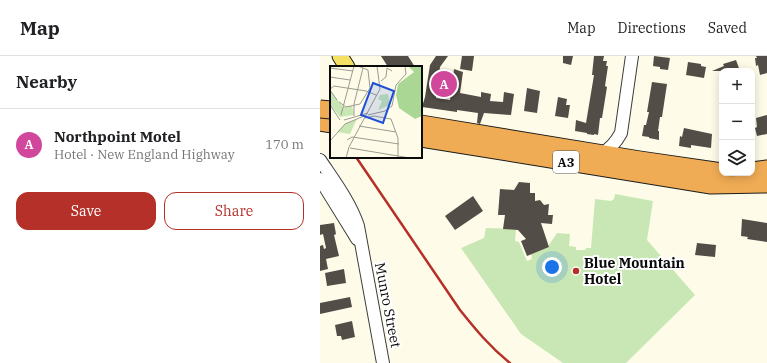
<!DOCTYPE html>
<html lang="en">
<head>
<meta charset="utf-8">
<style>
  :root { --surface:#fff; --page:#f6f6f6; --text:#202124; --muted:#757577; --line:#e0e0e0; --accent:#b53028 }
  body { margin:0; font-family:"IBM Plex Serif",serif; background:var(--page); color:var(--text) }
  .controls { position:absolute; right:12px; top:12px; display:grid; overflow:hidden; border-radius:8px; box-shadow:0 2px 10px #0003 }
  .controls button { width:36px; height:36px; display:grid; place-items:center; padding:0; border:0; border-bottom:1px solid var(--line); background:var(--surface); color:var(--text); font:20px sans-serif }
  .you { position:absolute; left:232px; top:211px; width:14px; height:14px; margin:-10px; border:3px solid #fff; border-radius:50%; background:#1a73e8; box-shadow:0 0 0 6px #1a73e833 }
  .badge { display:grid; place-items:center; width:26px; height:26px; border-radius:50%; background:var(--accent); color:#fff; font-size:13px; font-weight:700 }
  .pin { position:absolute; translate:-50% -50%; border:2px solid #fff; box-shadow:0 1px 4px #0006 }
  .list { margin:0; padding:0; list-style:none }
  h2 { display:flex; justify-content:space-between; align-items:center; height:52px; margin:0; padding:0 16px; font-size:17px }
  h2 small { font-size:13px; font-weight:400; color:var(--muted) }
  .list li { display:grid; grid-template-columns:26px 1fr auto; gap:12px; align-items:center; box-sizing:border-box; height:72px; padding:0 16px; border-top:1px solid var(--line) }
  .list b { display:block; font-size:15px; white-space:nowrap }
  .list p { margin:0; font-size:13px; white-space:nowrap; color:var(--muted) }
  .list em { font-size:13px; font-style:normal; color:var(--muted) }
  .actions { display:flex; gap:8px; padding:12px 16px }
  .actions a { flex:1; padding:9px 0; border:1px solid var(--accent); border-radius:12px; text-align:center; font-size:14px; color:var(--accent) }
  .actions .main { background:var(--accent); color:#fff }
  .icon { flex:none; width:22px; height:22px; fill:none; stroke:currentColor; stroke-width:2; stroke-linecap:round; stroke-linejoin:round }
  .map { position:relative; flex:none; width:447px; height:307px; overflow:hidden }
  header { display:flex; align-items:center; gap:24px; box-sizing:border-box; height:56px; padding:0 20px; background:var(--surface); border-bottom:1px solid var(--line) }
  header strong { font-size:19px }
  nav { display:flex; gap:22px; margin-inline-start:auto; font-size:14px }
  main { display:flex }
  aside { flex:1; background:var(--surface) }
  .map>svg:first-child { display:block }
</style>
</head>
<body>
<header>
<strong>Map</strong>
<nav><a>Map</a><a>Directions</a><a>Saved</a></nav>
</header>
<main>
<aside>
<h2>Nearby<small></small></h2>
<ul class="list">
<li><span class="badge" style="background:#d1479c">A</span><div><b>Northpoint Motel</b><p>Hotel · New England Highway</p></div><em>170 m</em></li>
</ul>
<div class="actions"><a class="main">Save</a><a>Share</a></div>
</aside>
<div class="map">
<svg width="447" height="307" viewBox="0 0 447 307">
  <rect width="100%" height="100%" fill="#fefce9"/>
  <path fill="#c9e7b4" d="M295 138 333 145 327 184 375 239 306 307H243L201 278 141 192 164 182 166 172 196 173 195 185 199 186 207 205 212 203 211 198 229 191V189L237 177 250 178 249 190 256 191V194H265L266 192H271L275 143 291 145 294 143Z"/>
  <g fill="#534d47">
    <path d="M61 0H88L95 11H68Z"/>
    <path d="M116 0H128L120 11 116 42 130 44 134 13 143 16 140 37 161 41V36L171 38 170 45 183 46 184 36 194 38 191 59 164 57 160 68 157 67 158 57 137 54V56L102 51 105 41 110 9Z"/>
    <path d="M142 0H154L152 15 140 13Z"/>
    <path d="M243 0H253L251 9 243 7Z"/>
    <path d="M274 0H284L283 5H287L286 10H288L285 30 287 31 282 62H280L278 79 274 78V79L267 78V77L255 75 256 64 266 67 274 19H272Z"/>
    <path d="M334 0 350 2 348 14 340 13V11L333 10Z"/>
    <path d="M436 0H447V17L440 19 438 9 436 10 435 2H437Z"/>
    <path d="M416 4 420 15H392L404 10 403 8Z"/>
    <path d="M368 6 381 8V10L386 11 384 22 366 19Z"/>
    <path d="M332 26 347 28 342 61H340L338 75H339V84L329 82V81L322 80 324 69H326L329 56H327Z"/>
    <path d="M207 32 220 35 217 57 204 55Z"/>
    <path d="M238 41 247 43 246 49H250L248 62 235 60Z"/>
    <path d="M447 59V78L437 80 435 72 437 71 436 62Z"/>
    <path d="M364 72 392 78 391 92 371 89V92L359 90 360 80 362 81Z"/>
    <path d="M199 126 210 127V137H215V145L220 144 224 149 229 148 228 159H233L232 168 221 167 229 191 207 200 201 185 206 183 198 174 183 173 185 159H178L180 133 194 134Z"/>
    <path d="M153 140 163 155 135 174 125 160Z"/>
    <path d="M422 163 447 167V186L427 183 428 181 421 180Z"/>
    <path d="M14 167 16 178 14 179 19 200 6 203 8 213 0 215V190L3 189 4 193 6 192 3 178 0 179V169Z"/>
    <path d="M377 187 396 189 395 201 375 199Z"/>
    <path d="M24 213 26 227 7 230 5 217Z"/>
    <path d="M30 241 32 251 0 258V247Z"/>
    <path d="M32 265 35 281 22 284 21 280H17L15 269Z"/>
  </g>
  <g fill="none" stroke-linecap="round" stroke-linejoin="round">
    <g stroke="#3d3d3d" stroke-width="14">
      <g id="minor">
        <path d="M282 97C291 93 296 86 301 77L312 0"/>
        <path d="M0 104C14 125 30 146 38 170L63 307"/>
        <path d="M0 123 31 173 37 183"/>
      </g>
    </g>
    <g stroke="#1b1b1b" stroke-width="17">
      <path id="major" d="M20 0 27 11"/>
    </g>
    <g stroke="#1b1b1b" stroke-width="19">
      <g id="highway">
        <path d="M0 66 11 68"/>
        <path d="M101 68 320 104 402 116"/>
        <path d="M101 82 391 129 447 128"/>
        <path d="M432 115 447 113"/>
      </g>
    </g>
    <use href="#minor" stroke="#fff" stroke-width="12"/>
    <use href="#major" stroke="#f4e063" stroke-width="15"/>
    <use href="#highway" stroke="#f0ac55" stroke-width="17"/>
    <path stroke="#b53028" stroke-width="2.5" d="M36 101 140 254C156 274 170 291 190 307"/>
    <g stroke="#1b1b1b" stroke-width="19" stroke-linecap="butt">
      <path id="highway-bridge" d="M0 53 11 54"/>
    </g>
    <use href="#highway-bridge" stroke="#f0ac55" stroke-width="17"/>
  </g>
  <circle fill="#b53028" stroke="#fff" stroke-width="1.5" cx="256" cy="215" r="4"/>
  <g text-anchor="middle" dominant-baseline="central" stroke-width="4" stroke-linejoin="round" paint-order="stroke">
    <rect fill="#fff" stroke="#545454" stroke-width="1" x="233" y="95" width="26" height="22" rx="3"/>
    <g font-size="13" font-weight="bold" fill="#0a0a0a">
      <text x="246" y="106">A3</text>
    </g>
    <g font-size="14" font-weight="bold" fill="#0a0a0a" stroke="#fff" text-anchor="start">
      <text x="264" y="207">Blue Mountain<tspan x="264" dy="16">Hotel</tspan></text>
    </g>
    <g font-size="14" fill="#0a0a0a" stroke="#fff">
      <text transform="translate(68 249) rotate(79)">Munro Street</text>
    </g>
  </g>
  <g transform="translate(10 10)">
    <rect width="92" height="92" fill="#fefce9"/>
    <path d="M58 28 60 39 48 44 52 35 48 33 50 29Z" fill="#c9e7b4"/>
    <path d="M78 0H92V50L85 53 69 42 66 29 68 18 84 6Z" fill="#abd794"/>
    <path d="M0 24 13 41 22 40 24 49 10 51 0 39ZM27 53 20 68 7 66 17 57Z" fill="#c9e7b4"/>
    <path fill="none" stroke="#9c9b90" stroke-width="1" d="M0 2 23 5M0 11 20 14M51 15 56 11 57 2 62 5M0 23 4 20 36 25 46 29M0 24 7 34M9 36 16 41 30 38 40 22 38 4 28 0M0 39 10 54M11 49 24 0M38 49 55 45 62 40 66 19 76 8 75 0M24 50V38L33 2M35 52 44 50 61 53 68 72V92M14 54 38 47M29 60 66 66M17 74 22 71 69 78M0 75 15 58 34 50M20 82 80 92M16 92 19 81 50 23 47 0"/>
    <path fill="#1d4ed8" fill-opacity="0.15" stroke="#1d4ed8" stroke-width="2" d="M43 17 64 25 53 57 31 49Z"/>
    <rect width="92" height="92" fill="none" stroke="#0a0a0a" stroke-width="2"/>
  </g>
</svg>
<div class="controls">
<button>+</button>
<button>−</button>
<button><svg class="icon" aria-label="layers" viewBox="0 0 24 24"><path d="M12 4l9 5-9 5-9-5zM3 14l9 5 9-5"/></svg></button>
</div>
<div class="you"></div>
<div class="pin badge" style="left:124px;top:28px;background:#d1479c">A</div>
</div>
</main>
</body>
</html>
